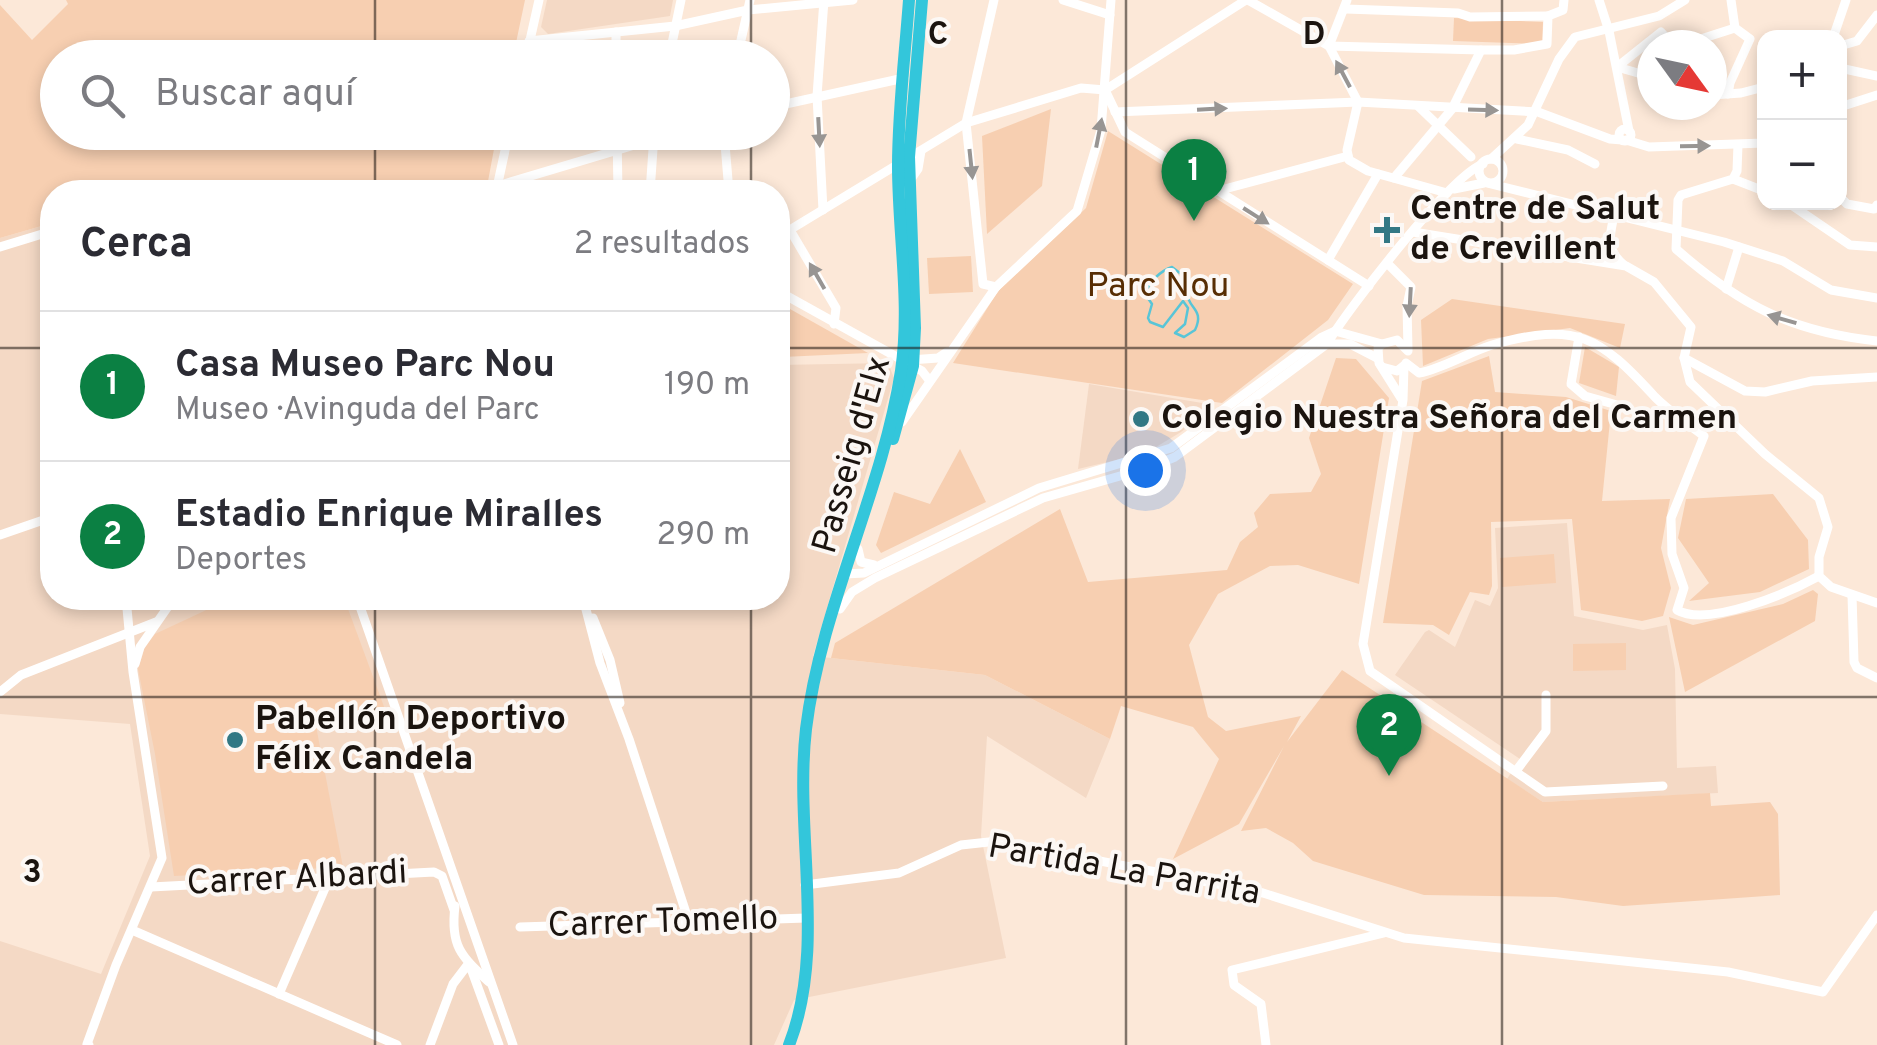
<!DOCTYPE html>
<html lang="es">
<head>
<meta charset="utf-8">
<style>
  :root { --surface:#fff; --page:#f2f2f3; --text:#2b2b33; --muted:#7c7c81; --line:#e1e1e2; --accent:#0b8043 }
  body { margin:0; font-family:Overpass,sans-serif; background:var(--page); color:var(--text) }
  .controls { position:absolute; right:30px; top:30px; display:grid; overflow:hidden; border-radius:20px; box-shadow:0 5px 15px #0003 }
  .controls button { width:90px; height:90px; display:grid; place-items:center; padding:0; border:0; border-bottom:2px solid var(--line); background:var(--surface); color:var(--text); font:50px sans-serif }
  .compass { position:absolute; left:1637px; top:30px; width:90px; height:90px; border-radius:50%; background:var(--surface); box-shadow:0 5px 15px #0003; rotate:123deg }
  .you { position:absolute; left:1145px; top:470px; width:35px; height:35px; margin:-25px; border:8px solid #fff; border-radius:50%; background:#1a73e8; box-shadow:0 0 0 15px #1a73e833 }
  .badge { display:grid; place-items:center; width:65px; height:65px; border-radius:50%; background:var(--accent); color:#fff; font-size:32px; font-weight:700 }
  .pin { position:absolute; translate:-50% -82px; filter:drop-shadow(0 2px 5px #0008) }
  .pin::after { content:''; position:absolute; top:52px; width:35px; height:30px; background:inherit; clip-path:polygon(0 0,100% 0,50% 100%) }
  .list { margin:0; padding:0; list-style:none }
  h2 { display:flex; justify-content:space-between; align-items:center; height:130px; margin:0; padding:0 40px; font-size:42px }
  h2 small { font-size:32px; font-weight:400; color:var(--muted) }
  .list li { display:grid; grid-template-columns:65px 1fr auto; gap:30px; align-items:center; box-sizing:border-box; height:150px; padding:0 40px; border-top:2px solid var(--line) }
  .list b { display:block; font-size:38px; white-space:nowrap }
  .list p { margin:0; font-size:32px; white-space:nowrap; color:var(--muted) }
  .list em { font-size:32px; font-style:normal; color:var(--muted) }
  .icon { flex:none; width:55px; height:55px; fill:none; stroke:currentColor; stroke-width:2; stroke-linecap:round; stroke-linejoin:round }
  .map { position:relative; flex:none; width:1877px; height:1045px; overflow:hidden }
  .search { position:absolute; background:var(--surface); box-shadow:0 5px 15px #0003; left:40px; top:40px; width:750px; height:110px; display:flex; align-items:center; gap:25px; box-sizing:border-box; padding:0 35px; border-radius:55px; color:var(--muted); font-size:38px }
  .panel { position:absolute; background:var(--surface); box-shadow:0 5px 15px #0003; left:40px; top:180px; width:750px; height:430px; border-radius:40px }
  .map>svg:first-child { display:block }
</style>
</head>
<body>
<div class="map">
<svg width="1877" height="1045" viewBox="0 0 1877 1045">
  <rect width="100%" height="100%" fill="#fce8d8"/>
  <g fill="#f4d9c5">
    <path d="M547 0H673L670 16 548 34 541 27Z"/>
    <path d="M52 223V598H778V365L888 363 894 378 813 656 985 675 1110 739 1086 798 987 736 981 836 1006 958 794 1000 774 1045H0V941L101 974 150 856 130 724 0 714V238Z"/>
    <path d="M1089 384 1214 405 1181 432 1146 453 1078 469Z"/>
    <path d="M1567 523 1574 616 1643 630 1667 625 1675 669 1677 768 1716 766 1718 793 1543 802 1507 779 1520 759 1395 675 1425 632 1429 630 1455 647 1475 600 1490 606 1498 588 1495 528Z"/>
  </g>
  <g fill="#f7cfb1">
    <path d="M66 0H525L513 57 58 58V132L497 133 486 192H52V223L0 238V5L32 40 68 4Z"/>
    <path d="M1454 18 1543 22 1542 44 1453 41Z"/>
    <path d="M1051 109 1042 186 987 234 982 136Z"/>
    <path d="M1108 131 1353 284 1328 320 1222 403 953 363 998 291 1086 208Z"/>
    <path d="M971 256 973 292 929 294 927 258Z"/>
    <path d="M1452 299 1625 324 1620 348 1570 328 1488 339 1423 366 1421 320Z"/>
    <path d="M783 309H790L868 353 783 357 778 351V313Z"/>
    <path d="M1585 347 1619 367 1616 396 1579 383Z"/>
    <path d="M1489 356 1495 392 1566 397 1611 411 1602 501 1670 499 1661 548 1671 588 1663 616 1642 621 1581 610 1572 519 1491 522 1492 586 1489 595 1470 592 1449 635 1433 625 1383 623 1422 381Z"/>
    <path d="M1336 358 1356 359 1389 398 1359 584 1298 565 1270 566 1218 594 1189 645 1208 717 1226 731 1301 716 1287 742 1342 670 1543 802 1710 793 1711 806 1770 802 1778 814 1780 895 1623 906 1556 897 1424 895 1313 861 1293 843 1266 828 1241 831 1284 746 1239 824 1173 859 1219 759 1193 727 1121 706 1110 739 985 675 831 658 835 643 1060 509 1088 582 1227 570 1240 542 1258 527 1254 513 1270 494 1311 492 1321 474 1309 438Z"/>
    <path d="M960 449 986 502 881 553 876 545 894 492 930 504Z"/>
    <path d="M1773 494 1808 540 1809 569 1760 592 1689 601 1709 583 1678 538 1686 499Z"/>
    <path d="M1554 554 1556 583 1502 587 1500 558Z"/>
    <path d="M1813 590 1818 594 1815 621 1685 692 1669 617 1693 625 1783 604Z"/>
    <path d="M232 598H344L386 712 316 726 343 867 174 876 155 754 138 669 145 647 155 634Z"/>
    <path d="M1626 643V670L1573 671V644Z"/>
  </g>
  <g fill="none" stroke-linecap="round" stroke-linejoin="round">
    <path stroke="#58c5d7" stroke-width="2.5" d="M1172 267 1185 277C1187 282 1186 287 1187 293 1188 309 1205 309 1195 330L1184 337 1175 333 1185 324 1188 308 1183 301 1163 327 1150 322 1148 318 1152 304 1145 294C1149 282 1160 271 1172 267Z"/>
    <g stroke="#fff" stroke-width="9">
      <path d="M994 0 966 123 983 284 996 287"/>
      <path d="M1063 0 1110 15"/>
      <path d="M1248 0 1329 46 1481 50H1514L1547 44 1548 16 1563 10 1564 0"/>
      <path d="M1599 0 1609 31 1629 131"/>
      <path d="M1346 9 1458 13 1470 17 1548 16"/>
      <path d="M616 32V58"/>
      <path d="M1833 38 1846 0"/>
      <path d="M529 41 675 26 748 10 853 0"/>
      <path d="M1682 45 1735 28"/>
      <path d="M1329 46 1358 102"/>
      <path d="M1329 46 1347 0"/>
      <path d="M1840 46 1857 41 1877 15"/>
      <path d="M526 58 539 0"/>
      <path d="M669 58 681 0"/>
      <path d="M737 58 750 0"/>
      <path d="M1617 67 1661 32 1673 45"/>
      <path d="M1617 67 1652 77"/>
      <path d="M1840 68 1877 76"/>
      <path d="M1106 92 1125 132 1369 286"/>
      <path d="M1728 94 1730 83 1750 39 1735 28 1731 0"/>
      <path d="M1712 95 1741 93 1764 87"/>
      <path d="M1358 102 1347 150 1349 160 1368 171 1447 193"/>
      <path d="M1661 106V105"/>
      <path d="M772 107 904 78"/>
      <path d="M1419 107 1471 157"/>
      <path d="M1840 107 1877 95"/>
      <path d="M1115 112 1358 102 1538 112 1610 139 1622 140"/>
      <circle cx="1625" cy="135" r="6"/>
      <path d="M617 132 618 192"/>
      <path d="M724 132 729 192"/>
      <path d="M1517 139 1568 150 1595 164"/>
      <path d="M1626 140 1649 147 1764 143"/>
      <path d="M1738 145 1737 171 1733 179 1681 195 1678 200 1676 249C1740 305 1791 332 1877 341"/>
      <circle cx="1491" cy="171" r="12"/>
      <path d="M1491 159 1528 125 1559 59 1575 37 1659 16 1685 0"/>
      <path d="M1394 178 1452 109 1481 50"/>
      <path d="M911 179 918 169 921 151"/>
      <path d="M1733 179 1764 191"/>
      <path d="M1487 183 1724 242 1783 261 1831 290 1877 298"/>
      <path d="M497 186 678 132"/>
      <path d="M1454 189 1484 183"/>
      <path d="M1217 191 1348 156"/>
      <path d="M496 192 509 132"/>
      <path d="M650 192 654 135"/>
      <path d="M1840 197 1847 204 1874 209 1877 205"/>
      <path d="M1787 202 1850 245 1877 247"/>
      <path d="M823 210 817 96 824 0"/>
      <path d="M1614 216C1609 237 1606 250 1624 265"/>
      <path d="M790 230 836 308 834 324"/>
      <path d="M1413 232 1626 266 1654 282 1691 327 1684 358 1690 382 1765 454 1819 498 1828 527 1819 557V576L1831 587 1877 603"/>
      <path d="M778 237 966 123 1081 88 1105 90 1246 0"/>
      <path d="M0 247 52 231"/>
      <path d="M1328 260 1378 174"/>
      <path d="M1387 263 1411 287 1407 306 1408 349"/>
      <path d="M1726 289 1739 247"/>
      <path d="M778 291 922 371 929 380"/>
      <path d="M1579 337 1571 384 1585 396 1617 405"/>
      <path d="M1327 344H1350L1377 358"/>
      <path d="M1382 344 1378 348 1379 363 1401 398"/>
      <path d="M1684 358 1745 391 1765 392 1812 381 1877 377"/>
      <path d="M910 360 938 358 947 352"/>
      <path d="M1406 363 1419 373C1444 368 1467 353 1492 345 1577 321 1599 336 1655 397 1670 412 1688 424 1704 436L1671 518 1672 554 1684 588 1677 610C1708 628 1790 592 1819 576"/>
      <path d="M1404 366 1403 400 1363 644 1370 671 1545 792 1663 786"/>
      <path d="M1382 367 1397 371 1406 364"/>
      <path d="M902 422 996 287 1077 211 1101 130 1111 0"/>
      <path d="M0 535 52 517"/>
      <path d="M858 549 861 562 874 565"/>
      <path d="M845 574 864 573 1039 488 1171 448 1322 337 1335 331 1382 344 1397 340 1408 351"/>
      <path d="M1852 595 1854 662 1857 668 1877 678"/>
      <path d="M183 598H194"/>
      <path d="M357 598 513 1045"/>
      <path d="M583 598 600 663 629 739 689 922"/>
      <path d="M840 609 852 592 875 578 1043 498 1148 468 1175 457 1327 344C1347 310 1451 175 1483 164"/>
      <path d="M593 618 610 660 620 703"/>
      <path d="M135 664 140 647 174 598"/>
      <path d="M0 692 21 675 156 622"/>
      <path d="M1516 771 1546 731V695"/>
      <path d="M805 885 899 873 961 845 998 841 1263 893 1404 938 1728 972 1823 992 1877 915"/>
      <path d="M151 887 434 872 442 876 454 910"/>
      <path d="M455 906C450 946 461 956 489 982"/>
      <path d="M520 927 806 918"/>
      <path d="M132 930 397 1045"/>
      <path d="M279 994 329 879"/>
      <path d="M89 1045 87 1044 116 965 162 858 133 672 126 598"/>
      <path d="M430 1045 453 984 469 963 499 1045"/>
      <path d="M1266 1045 1261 1004 1234 985 1232 970 1384 933"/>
    </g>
    <g stroke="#33c6db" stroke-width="12">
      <path d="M893 439 913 366 915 328 909 157 922 0"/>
      <path d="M789 1045C827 948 794 832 806 729 821 606 882 493 901 371 911 303 898 234 898 166 898 111 905 55 909 0"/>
    </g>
  </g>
  <defs><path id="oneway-solid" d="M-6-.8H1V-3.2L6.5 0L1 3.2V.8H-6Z" transform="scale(2.5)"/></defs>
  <g fill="#989593">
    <use href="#oneway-solid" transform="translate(1343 74) rotate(-118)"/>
    <use href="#oneway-solid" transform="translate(1212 109) rotate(-3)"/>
    <use href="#oneway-solid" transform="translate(1483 110) rotate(2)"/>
    <use href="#oneway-solid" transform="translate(819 132) rotate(87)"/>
    <use href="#oneway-solid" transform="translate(1099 133) rotate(-79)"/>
    <use href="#oneway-solid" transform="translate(1695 146) rotate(-1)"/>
    <use href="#oneway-solid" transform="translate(971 164) rotate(84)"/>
    <use href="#oneway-solid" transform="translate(1256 216) rotate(32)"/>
    <use href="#oneway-solid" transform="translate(817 276) rotate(-120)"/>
    <use href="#oneway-solid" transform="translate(1410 302) rotate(93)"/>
    <use href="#oneway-solid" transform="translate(1782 319) rotate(-164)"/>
  </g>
  <path fill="none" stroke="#1b140f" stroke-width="2.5" stroke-opacity="0.55" d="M375 0V58M751 0V58M1126 0V1045M1502 0V1045M375 132V192M751 132V192M0 348H52M778 348H1877M375 598V1045M751 598V1045M0 697H1877"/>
  <g fill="#327884" stroke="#fcf8f5" stroke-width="4">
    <path d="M1382 215h10v10h10v10h-10v10h-10v-10h-10v-10h10z"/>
    <circle cx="1141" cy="419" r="10"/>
    <circle cx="235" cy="740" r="10"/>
  </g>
  <g text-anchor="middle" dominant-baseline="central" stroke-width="8" stroke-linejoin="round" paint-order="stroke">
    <g font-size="35" font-weight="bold" fill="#1b140f" stroke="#fcf8f5" text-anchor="start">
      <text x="1410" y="210">Centre de Salut<tspan x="1410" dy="40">de Crevillent</tspan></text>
      <text x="1161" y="419">Colegio Nuestra Señora del Carmen</text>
      <text x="255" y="720">Pabellón Deportivo<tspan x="255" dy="40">Félix Candela</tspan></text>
    </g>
    <g font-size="35" fill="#572d03" stroke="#fcf8f5">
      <text x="1158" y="287">Parc Nou</text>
    </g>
    <g font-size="35" fill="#1b140f" stroke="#fcf8f5">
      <text transform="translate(853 455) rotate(-74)">Passeig d'Elx</text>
      <text transform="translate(1124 871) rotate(10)">Partida La Parrita</text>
      <text transform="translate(297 879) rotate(-3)">Carrer Albardi</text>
      <text transform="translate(663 923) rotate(-2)">Carrer Tomello</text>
    </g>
  </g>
  <g font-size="32" text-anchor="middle" font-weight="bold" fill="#1b140f" stroke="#fcf8f5" stroke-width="8" stroke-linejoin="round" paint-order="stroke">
    <text x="938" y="44">C</text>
    <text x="1314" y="44">D</text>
    <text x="32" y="882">3</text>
  </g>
</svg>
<div class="controls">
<button>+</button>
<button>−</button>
</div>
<svg class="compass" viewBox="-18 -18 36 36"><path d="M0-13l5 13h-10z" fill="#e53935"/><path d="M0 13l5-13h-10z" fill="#7c7c81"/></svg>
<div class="you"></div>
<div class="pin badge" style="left:1194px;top:221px">1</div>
<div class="pin badge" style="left:1389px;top:776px">2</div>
<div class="search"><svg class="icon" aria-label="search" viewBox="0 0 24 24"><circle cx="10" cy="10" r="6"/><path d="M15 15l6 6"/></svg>Buscar aquí</div>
<section class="panel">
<h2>Cerca<small>2 resultados</small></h2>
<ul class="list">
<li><span class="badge">1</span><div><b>Casa Museo Parc Nou</b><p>Museo · Avinguda del Parc</p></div><em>190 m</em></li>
<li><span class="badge">2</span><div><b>Estadio Enrique Miralles</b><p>Deportes</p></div><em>290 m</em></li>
</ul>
</section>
</div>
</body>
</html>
